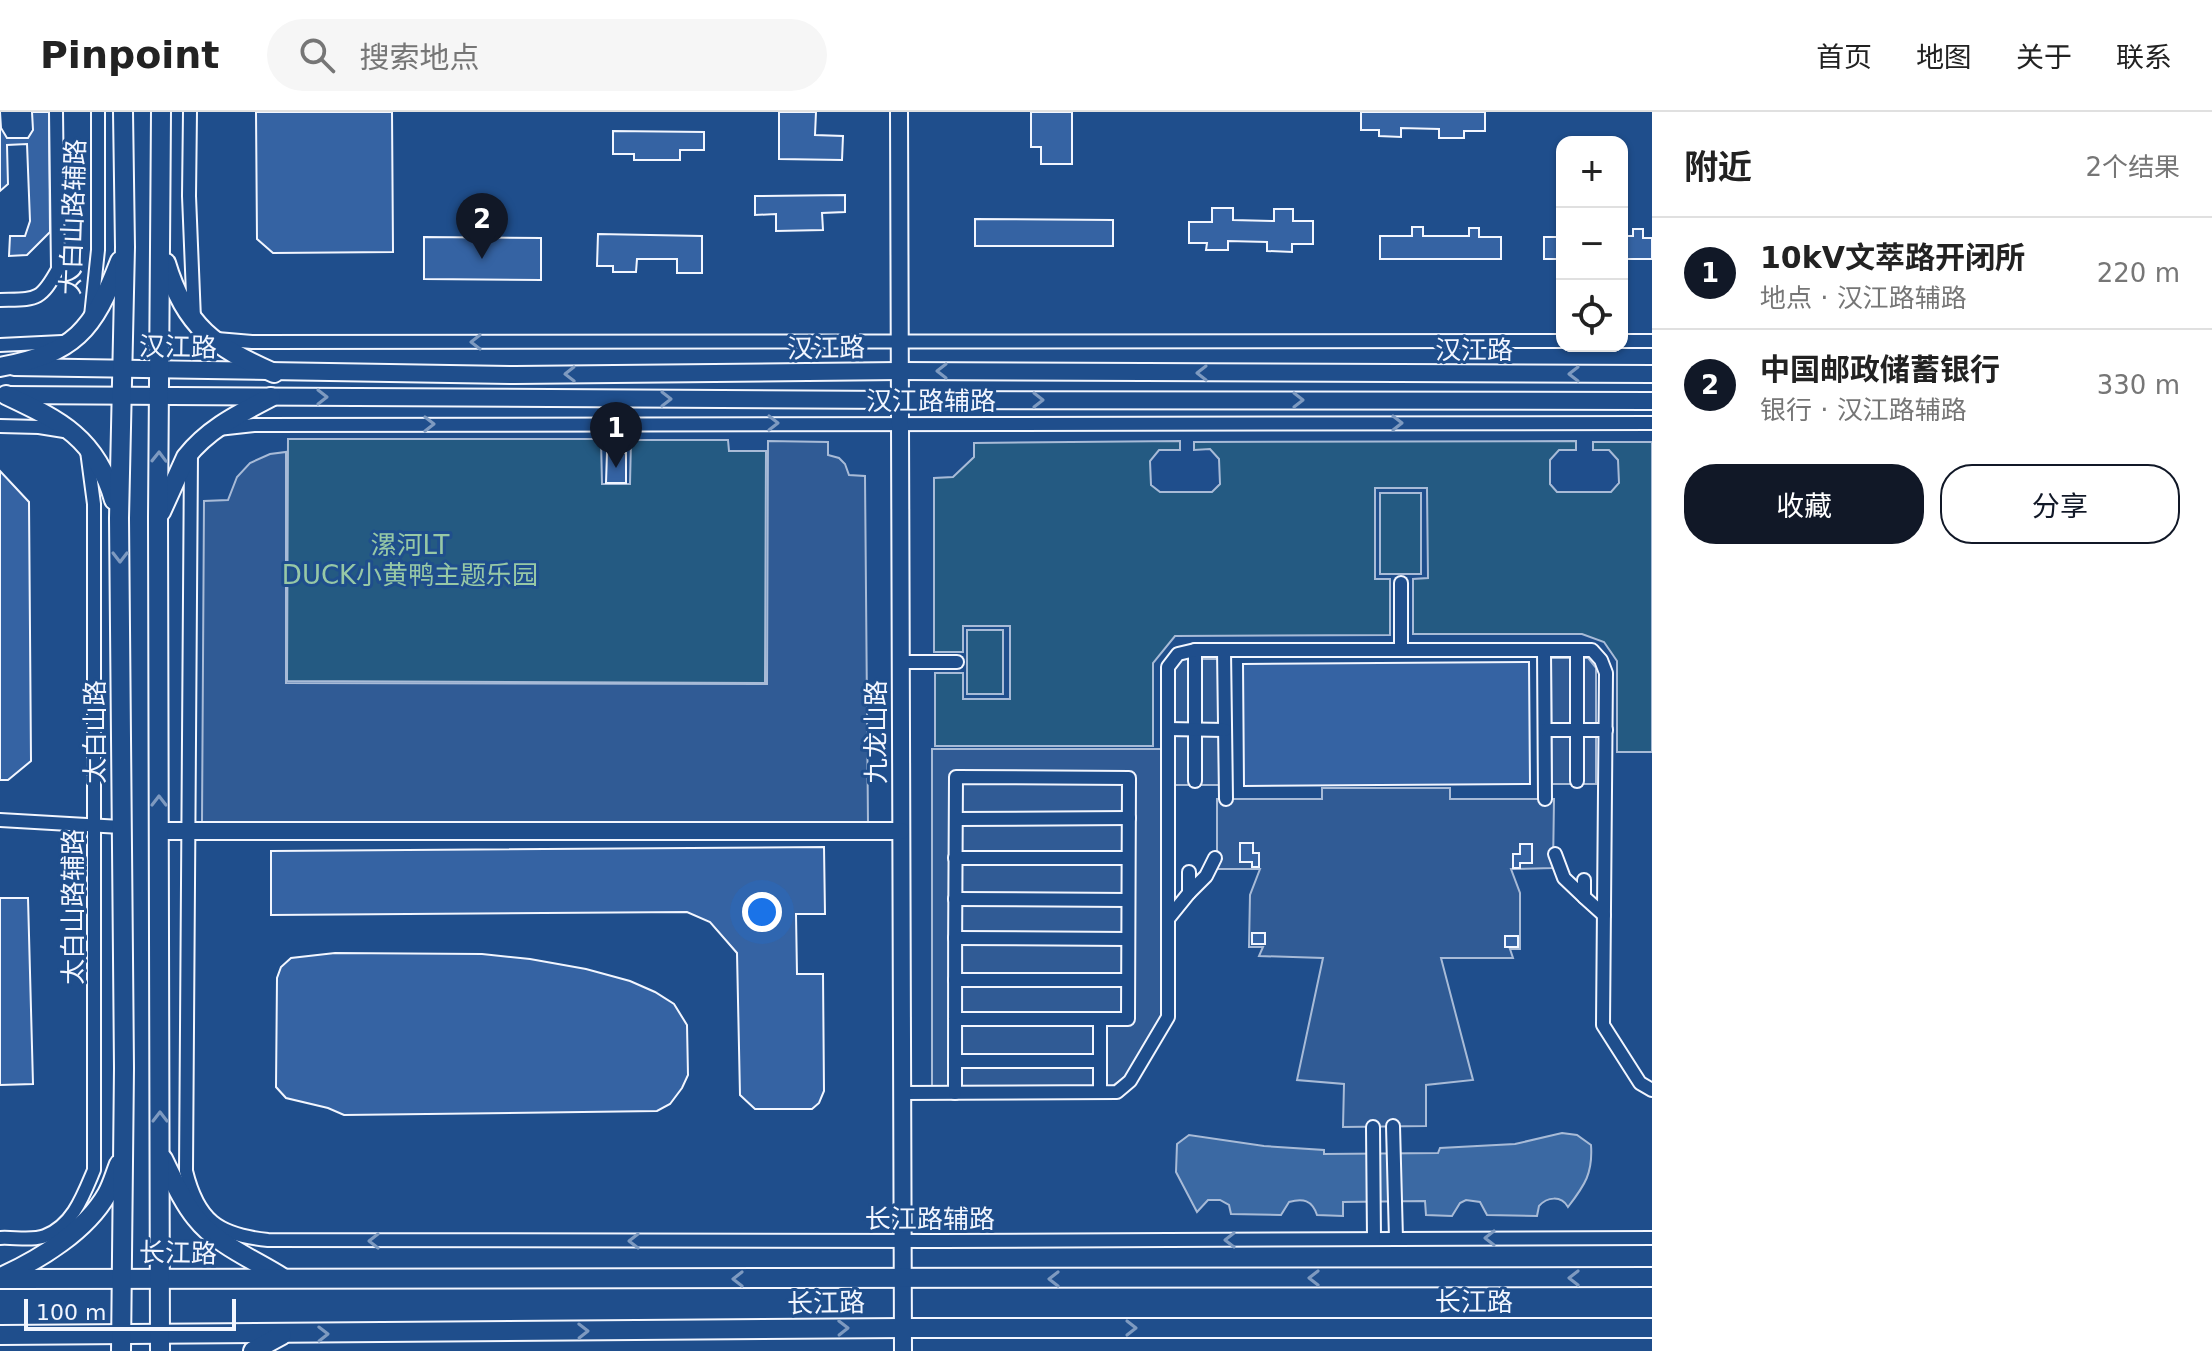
<!DOCTYPE html>
<html lang="zh">
<head>
<meta charset="utf-8">
<style>
  :root { --surface:#fff; --page:#f6f6f6; --text:#222; --muted:#767676; --line:#e0e0e0; --accent:#111827 }
  body { margin:0; font-family:"DejaVu Sans","Noto Sans SC",sans-serif; background:var(--page); color:var(--text) }
  .controls { position:absolute; right:24px; top:24px; display:grid; overflow:hidden; border-radius:16px; box-shadow:0 2px 6px #0004 }
  .controls button { width:72px; height:72px; display:grid; place-items:center; padding:0; border:0; border-bottom:2px solid var(--line); background:var(--surface); color:var(--text); font:40px sans-serif }
  .scale { position:absolute; left:24px; bottom:20px; width:212px; box-sizing:border-box; padding-left:8px; border:4px solid #f2f6ff; border-top:0; font-size:22px; line-height:28px; white-space:nowrap; color:#f2f6ff; -webkit-text-stroke:6px #1f4e8c; paint-order:stroke }
  .you { position:absolute; left:762px; top:800px; width:28px; height:28px; margin:-20px; border:6px solid #fff; border-radius:50%; background:#1a73e8; box-shadow:0 0 0 12px #1a73e833 }
  .badge { display:grid; place-items:center; width:52px; height:52px; border-radius:50%; background:var(--accent); color:#fff; font-size:26px; font-weight:700 }
  .pin { position:absolute; translate:-50% -66px; filter:drop-shadow(0 2px 4px #0008) }
  .pin::after { content:''; position:absolute; top:42px; width:28px; height:24px; background:inherit; clip-path:polygon(0 0,100% 0,50% 100%) }
  .list { margin:0; padding:0; list-style:none }
  h2 { display:flex; justify-content:space-between; align-items:center; height:104px; margin:0; padding:0 32px; font-size:34px }
  h2 small { font-size:26px; font-weight:400; color:var(--muted) }
  .list li { display:grid; grid-template-columns:52px 1fr auto; gap:24px; align-items:center; box-sizing:border-box; height:112px; padding:0 32px; border-top:2px solid var(--line) }
  .list b { display:block; font-size:30px; white-space:nowrap }
  .list p { margin:0; font-size:26px; white-space:nowrap; color:var(--muted) }
  .list em { font-size:26px; font-style:normal; color:var(--muted) }
  .actions { display:flex; gap:16px; padding:24px 32px }
  .actions a { flex:1; padding:18px 0; border:2px solid var(--accent); border-radius:32px; text-align:center; font-size:28px; color:var(--accent) }
  .actions .main { background:var(--accent); color:#fff }
  .icon { flex:none; width:44px; height:44px; fill:none; stroke:currentColor; stroke-width:2; stroke-linecap:round; stroke-linejoin:round }
  .map { position:relative; flex:none; width:1652px; height:1239px; overflow:hidden }
  header { display:flex; align-items:center; gap:48px; box-sizing:border-box; height:112px; padding:0 40px; background:var(--surface); border-bottom:2px solid var(--line) }
  header strong { font-size:38px }
  nav { display:flex; gap:44px; margin-inline-start:auto; font-size:28px }
  .search { width:560px; height:72px; background:var(--page); display:flex; align-items:center; gap:20px; box-sizing:border-box; padding:0 28px; border-radius:44px; color:var(--muted); font-size:30px }
  main { display:flex }
  aside { flex:1; background:var(--surface) }
  .map>svg:first-child { display:block }
</style>
</head>
<body>
<header>
<strong>Pinpoint</strong>
<div class="search"><svg class="icon" aria-label="search" viewBox="0 0 24 24"><circle cx="10" cy="10" r="6"/><path d="M15 15l6 6"/></svg>搜索地点</div>
<nav><a>首页</a><a>地图</a><a>关于</a><a>联系</a></nav>
</header>
<main>
<div class="map">
<svg width="1652" height="1239" viewBox="0 0 1652 1239">
  <rect width="100%" height="100%" fill="#1f4e8c"/>
  <g fill="#245a82" stroke="#a8bbd7" stroke-width="2">
    <path d="M288 327H601L602 372H630L631 328H728L729 339H766L765 571 287 569Z"/>
    <path d="M1180 329V338H1159L1150 349 1151 373 1160 380H1212L1220 372 1219 347 1210 337 1194 338V330L1576 329V338H1559L1550 348V372L1557 380H1611L1619 371 1618 348 1609 338H1593V330H1652V640H1617V549L1604 530 1582 522H1413V467L1428 466 1427 376H1375V467H1390V523L1175 524 1153 551V634H935V561H963V587H1010V514H963V540H934V366L953 365 974 345V331Z"/>
    <rect x="1380" y="381" width="41" height="81"/>
    <rect x="967" y="518" width="36" height="64"/>
  </g>
  <g fill="#305b95" stroke="#a8bbd7" stroke-width="2">
    <path d="M768 329 828 330V343L839 346 845 352 849 363 865 364 868 712 202 710 204 389 228 388 237 365 250 351 270 342 286 340V571L767 572Z"/>
    <path d="M1551 546H1588L1596 556V672H1552Z"/>
    <path d="M1182 547H1219V673H1174V557Z"/>
    <path d="M932 637H1161V906L1125 965 1111 975H932Z"/>
    <path d="M1322 676H1450V687H1554L1553 756 1511 757 1520 781V837H1510L1513 846H1441L1473 968 1426 973V1014L1343 1015 1344 972 1297 968 1323 846 1259 844 1263 835H1249L1250 783 1260 757H1217V687H1322Z"/>
  </g>
  <path fill="#3b69a3" stroke="#a8bbd7" stroke-width="2" d="M1562 1021 1577 1023 1591 1033C1593 1061 1585 1073 1568 1095 1561 1083 1547 1085 1539 1094L1537 1104 1487 1103 1480 1090 1466 1088 1460 1091 1452 1104 1426 1103 1425 1089 1343 1090V1104L1317 1103C1312 1088 1303 1086 1289 1090L1281 1103 1231 1102 1229 1093 1220 1088H1208L1197 1100 1176 1060 1177 1032 1189 1023 1264 1034 1324 1038V1042L1438 1041 1440 1036 1515 1032Z"/>
  <g fill="#3563a3" stroke="#f2f6ff" stroke-width="2">
    <path d="M0 0 1 16 7 26H28L33 18 32 0H49L50 120 27 143 9 144 10 124H25L30 109 27 32 7 33 8 72 0 79Z"/>
    <path d="M256 0H392L393 140 273 141 257 127Z"/>
    <path d="M779 0H816L815 23 843 24 842 48 779 47Z"/>
    <path d="M1031 0H1072V52H1041V35H1031Z"/>
    <path d="M1361 0H1485V19H1464V26H1439V17L1401 16V25L1379 24V18H1361Z"/>
    <path d="M613 19 704 20V38H680V48H634V42H613Z"/>
    <path d="M845 83V100L822 101 823 118 776 119V102L755 103V84Z"/>
    <path d="M1212 96H1233V108L1274 109V97H1293V109H1313V132H1292V140L1267 139V130L1228 129V138H1206L1207 131H1189V110H1212Z"/>
    <path d="M975 107 1113 108V134H975Z"/>
    <path d="M1412 115H1423V124H1469V116H1479V125H1501V147H1380V124H1412Z"/>
    <path d="M1633 117H1643V126H1652V147H1622V124H1633Z"/>
    <path d="M598 122 702 124V161H677V147H637L636 160H613V154H597Z"/>
    <path d="M424 125 541 126V168L424 167Z"/>
    <rect x="1544" y="125" width="18" height="22"/>
    <path d="M607 341H626V371H606Z"/>
    <path d="M0 359 29 390 31 649 8 668H0Z"/>
    <path d="M1529 550 1530 672 1244 674 1243 552Z"/>
    <path d="M1240 731H1253V741H1259V755H1252V750H1240Z"/>
    <path d="M1520 732H1532V751H1520V756H1513V742H1520Z"/>
    <path d="M824 735 825 802H796L797 862H823L824 979 819 991 812 997H755L740 983 737 841 710 810 687 800 271 803V739Z"/>
    <path d="M0 786H28L33 972 0 973Z"/>
    <rect x="1252" y="821" width="13" height="11"/>
    <rect x="1505" y="824" width="13" height="11"/>
    <path d="M335 841 482 842 530 847 586 857 630 869 655 880 674 892 687 913 688 963 682 976 670 992 657 999 344 1003 328 996 286 986 276 975 277 866 281 855 291 846Z"/>
  </g>
  <g fill="none" stroke-linecap="round" stroke-linejoin="round">
    <g stroke="#f2f6ff" stroke-width="16">
      <g id="minor">
        <path d="M190 0 189 84 194 207"/>
        <path d="M0 188C36 187 40 190 58 157L56 0"/>
        <path d="M91 204 98 138V0"/>
        <path d="M217 227 252 230 1562 229"/>
        <path d="M1622 229H1652"/>
        <path d="M0 233 62 230"/>
        <path d="M0 314 39 315 64 319"/>
        <path d="M218 317 254 313 1652 311"/>
        <path d="M191 342 186 1059C198 1108 218 1123 268 1128L941 1129 1652 1126"/>
        <path d="M1401 471V538"/>
        <path d="M1195 538V669"/>
        <path d="M1224 538 1226 687"/>
        <path d="M1544 538 1545 687"/>
        <path d="M1577 538V669"/>
        <path d="M900 550H957"/>
        <path d="M1168 617 1225 618"/>
        <path d="M1545 618H1606"/>
        <path d="M956 707 1129 706"/>
        <path d="M0 708 121 715"/>
        <path d="M1555 742 1564 766 1584 785"/>
        <path d="M955 746H1128"/>
        <path d="M1584 768V785L1604 803"/>
        <path d="M1189 781 1206 764 1215 746"/>
        <path d="M955 787 1128 788"/>
        <path d="M1168 807 1189 781V760"/>
        <path d="M955 826 1128 827"/>
        <path d="M955 868H1128"/>
        <path d="M955 949H1100"/>
        <path d="M1100 980V907"/>
        <path d="M902 981 1117 980 1130 969 1168 905V555L1178 542 1195 538H1592L1601 548 1606 561 1603 913 1640 971 1652 978"/>
        <path d="M955 981C955 876 955 770 956 665L1129 666 1128 907H955"/>
        <path d="M1393 1014 1396 1127"/>
        <path d="M1373 1015 1374 1127"/>
        <path d="M0 1126C13 1125 33 1129 45 1124 73 1113 83 1084 94 1058V392L87 339"/>
      </g>
    </g>
    <g stroke="#f2f6ff" stroke-width="20">
      <g id="tertiary">
        <path d="M899 0 903 1239"/>
        <path d="M14 255 515 263 899 259 1652 262"/>
        <path d="M6 283 898 288 1652 289"/>
        <path d="M159 719H901"/>
      </g>
    </g>
    <g stroke="#f2f6ff" stroke-width="22">
      <g id="secondary">
        <path d="M166 151C185 215 215 235 274 261"/>
        <path d="M0 255C75 241 93 219 120 149"/>
        <path d="M6 283C61 309 96 326 114 388"/>
        <path d="M161 400 186 345C209 316 239 302 271 285"/>
        <path d="M163 1047C173 1067 182 1089 196 1106 217 1133 255 1148 283 1166"/>
        <path d="M3 1164C40 1147 86 1119 107 1082 112 1073 115 1062 119 1052"/>
        <path d="M0 1167 1652 1165"/>
        <path d="M0 1223 903 1216H1652"/>
        <path d="M121 1239 124 956 119 406 125 135 123 0"/>
        <path d="M160 1239 158 406 161 0"/>
        <path d="M253 1239 282 1223"/>
      </g>
    </g>
    <use href="#minor" stroke="#1f4e8c" stroke-width="12"/>
    <use href="#tertiary" stroke="#1f4e8c" stroke-width="16"/>
    <use href="#secondary" stroke="#1f4e8c" stroke-width="18"/>
  </g>
  <defs><path id="oneway-chevron" d="M-2-3.5L2.5 0L-2 3.5" fill="none" stroke-width="1.6" stroke-linecap="round" stroke-linejoin="round" transform="scale(2)"/></defs>
  <g stroke="#7e9ac0">
    <use href="#oneway-chevron" transform="translate(476 230) rotate(180)"/>
    <use href="#oneway-chevron" transform="translate(942 259) rotate(-180)"/>
    <use href="#oneway-chevron" transform="translate(1202 261) rotate(-180)"/>
    <use href="#oneway-chevron" transform="translate(570 262) rotate(179)"/>
    <use href="#oneway-chevron" transform="translate(1574 262) rotate(180)"/>
    <use href="#oneway-chevron" transform="translate(322 285)"/>
    <use href="#oneway-chevron" transform="translate(666 287)"/>
    <use href="#oneway-chevron" transform="translate(1038 288)"/>
    <use href="#oneway-chevron" transform="translate(1298 288)"/>
    <use href="#oneway-chevron" transform="translate(773 311)"/>
    <use href="#oneway-chevron" transform="translate(1397 311)"/>
    <use href="#oneway-chevron" transform="translate(429 312)"/>
    <use href="#oneway-chevron" transform="translate(159 345) rotate(-89)"/>
    <use href="#oneway-chevron" transform="translate(120 445) rotate(90)"/>
    <use href="#oneway-chevron" transform="translate(159 689) rotate(-90)"/>
    <use href="#oneway-chevron" transform="translate(160 1005) rotate(-90)"/>
    <use href="#oneway-chevron" transform="translate(1490 1126) rotate(180)"/>
    <use href="#oneway-chevron" transform="translate(1230 1128) rotate(180)"/>
    <use href="#oneway-chevron" transform="translate(374 1129) rotate(-180)"/>
    <use href="#oneway-chevron" transform="translate(634 1129) rotate(-180)"/>
    <use href="#oneway-chevron" transform="translate(1314 1166) rotate(180)"/>
    <use href="#oneway-chevron" transform="translate(1574 1166) rotate(180)"/>
    <use href="#oneway-chevron" transform="translate(738 1167) rotate(-180)"/>
    <use href="#oneway-chevron" transform="translate(1054 1167) rotate(180)"/>
    <use href="#oneway-chevron" transform="translate(843 1216) rotate(-1)"/>
    <use href="#oneway-chevron" transform="translate(1131 1216)"/>
    <use href="#oneway-chevron" transform="translate(583 1219) rotate(-1)"/>
    <use href="#oneway-chevron" transform="translate(323 1222) rotate(-1)"/>
  </g>
  <g text-anchor="middle" dominant-baseline="central" stroke-width="6" stroke-linejoin="round" paint-order="stroke">
    <g font-size="26" fill="#f2f6ff" stroke="#1f4e8c">
      <text transform="translate(73 105) rotate(-88)">太白山路辅路</text>
      <text transform="translate(178 235) rotate(1)">汉江路</text>
      <text transform="translate(826 236) rotate(-1)">汉江路</text>
      <text x="1474" y="238">汉江路</text>
      <text x="931" y="289">汉江路辅路</text>
      <text transform="translate(95 620) rotate(-90)">太白山路</text>
      <text transform="translate(876 620) rotate(-90)">九龙山路</text>
      <text transform="translate(73 795) rotate(-90)">太白山路辅路</text>
      <text x="930" y="1107">长江路辅路</text>
      <text transform="translate(178 1141) rotate(1)">长江路</text>
      <text x="1474" y="1190">长江路</text>
      <text transform="translate(826 1191) rotate(-1)">长江路</text>
    </g>
    <g font-size="26" fill="#97c8a6" stroke="#1f4e8c">
      <text x="410" y="433">漯河LT<tspan x="410" dy="30">DUCK小黄鸭主题乐园</tspan></text>
    </g>
  </g>
</svg>
<div class="controls">
<button>+</button>
<button>−</button>
<button><svg class="icon" aria-label="locate" viewBox="0 0 24 24"><circle cx="12" cy="12" r="6"/><path d="M12 2v4M12 18v4M2 12h4M18 12h4"/></svg></button>
</div>
<div class="scale">100 m</div>
<div class="you"></div>
<div class="pin badge" style="left:616px;top:356px">1</div>
<div class="pin badge" style="left:482px;top:147px">2</div>
</div>
<aside>
<h2>附近<small>2个结果</small></h2>
<ul class="list">
<li><span class="badge">1</span><div><b>10kV文萃路开闭所</b><p>地点 · 汉江路辅路</p></div><em>220 m</em></li>
<li><span class="badge">2</span><div><b>中国邮政储蓄银行</b><p>银行 · 汉江路辅路</p></div><em>330 m</em></li>
</ul>
<div class="actions"><a class="main">收藏</a><a>分享</a></div>
</aside>
</main>
</body>
</html>
